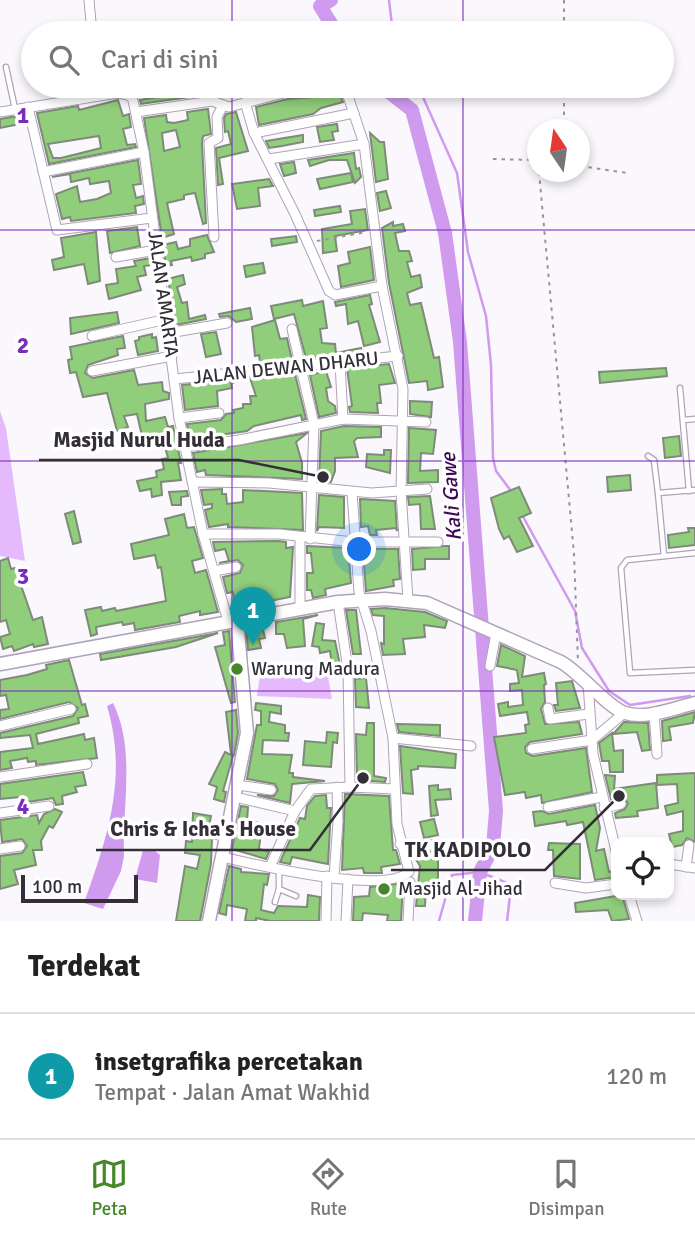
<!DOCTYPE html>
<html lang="id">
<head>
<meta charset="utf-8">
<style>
  :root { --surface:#fff; --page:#f2f2f2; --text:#222; --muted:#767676; --line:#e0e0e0; --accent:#458729 }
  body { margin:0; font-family:Signika,sans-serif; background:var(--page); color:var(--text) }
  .controls { position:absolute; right:21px; bottom:21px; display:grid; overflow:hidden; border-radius:14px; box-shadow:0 4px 10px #0003 }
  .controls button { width:63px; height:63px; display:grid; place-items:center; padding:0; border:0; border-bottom:2px solid var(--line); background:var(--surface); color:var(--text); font:35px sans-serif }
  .compass { position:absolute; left:527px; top:119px; width:63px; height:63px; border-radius:50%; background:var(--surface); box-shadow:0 4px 10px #0003; rotate:347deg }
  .scale { position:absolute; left:21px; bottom:18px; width:117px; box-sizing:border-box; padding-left:7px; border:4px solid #332e37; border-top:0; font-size:19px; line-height:24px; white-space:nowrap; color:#332e37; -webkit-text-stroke:5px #fff; paint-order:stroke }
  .you { position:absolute; left:360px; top:550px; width:24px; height:24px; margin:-18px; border:5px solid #fff; border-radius:50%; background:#1a73e8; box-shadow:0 0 0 10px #1a73e833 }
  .badge { display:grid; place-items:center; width:46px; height:46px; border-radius:50%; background:var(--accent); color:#fff; font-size:23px; font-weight:700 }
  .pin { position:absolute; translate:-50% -58px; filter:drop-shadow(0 2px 4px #0008) }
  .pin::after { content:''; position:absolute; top:37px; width:24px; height:21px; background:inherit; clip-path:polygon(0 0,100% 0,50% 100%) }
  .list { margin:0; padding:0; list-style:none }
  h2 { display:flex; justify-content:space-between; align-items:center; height:91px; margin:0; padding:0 28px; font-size:30px }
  h2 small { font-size:23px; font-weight:400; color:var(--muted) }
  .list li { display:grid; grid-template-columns:46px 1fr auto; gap:21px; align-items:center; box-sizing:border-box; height:126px; padding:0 28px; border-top:2px solid var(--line) }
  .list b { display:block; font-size:26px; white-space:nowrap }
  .list p { margin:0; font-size:23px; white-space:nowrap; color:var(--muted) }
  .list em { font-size:23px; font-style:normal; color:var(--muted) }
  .icon { flex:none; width:38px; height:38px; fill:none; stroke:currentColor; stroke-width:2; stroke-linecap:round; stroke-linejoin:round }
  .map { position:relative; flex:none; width:695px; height:921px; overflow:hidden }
  .search { position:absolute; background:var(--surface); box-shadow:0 4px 10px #0003; left:21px; right:21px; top:21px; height:77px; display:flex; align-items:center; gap:18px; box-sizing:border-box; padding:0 24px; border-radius:38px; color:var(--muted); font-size:26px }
  .sheet { height:217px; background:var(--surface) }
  nav { display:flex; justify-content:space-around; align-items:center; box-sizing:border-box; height:98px; border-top:2px solid var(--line); background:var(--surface); font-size:19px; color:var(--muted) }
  nav a { display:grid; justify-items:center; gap:4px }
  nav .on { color:var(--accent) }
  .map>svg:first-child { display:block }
</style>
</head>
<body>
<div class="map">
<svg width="695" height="921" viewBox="0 0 695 921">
  <rect width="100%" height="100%" fill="#fbf8fd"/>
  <g fill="#e4bafd">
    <path d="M0 411 6 428 25 561 0 556Z"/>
    <path d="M326 665 332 699 257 696 261 668Z"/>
  </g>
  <g fill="#d09bef">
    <path d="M113 703C136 749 122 806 124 856L121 871 103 909 84 903C108 835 128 777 107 706Z"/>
    <path d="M143 850 155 851 160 855 157 883 135 879Z"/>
  </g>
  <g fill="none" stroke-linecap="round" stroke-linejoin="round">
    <g stroke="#d09bef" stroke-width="2.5">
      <path d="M389 0 393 33"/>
      <path d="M418 86 457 173 468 252 486 316 491 365 493 458 496 471 511 491"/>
      <path d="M521 513 575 611 582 648 609 691 630 705 690 696"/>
      <path d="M439 921 452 875 480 872 507 883 510 896 507 921"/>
    </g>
    <g stroke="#d09bef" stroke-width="14">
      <path d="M331 0 320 6 337 33"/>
      <path d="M381 86 412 110 445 233 460 342 496 811 493 847 480 872 475 921"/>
    </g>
  </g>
  <g fill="#91ce7c" stroke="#7d8b78" stroke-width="2" fill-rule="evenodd">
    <path d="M177 86H216L218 93 141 104 140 100 158 97 157 89Z"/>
    <path d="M251 86H283L249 95 247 87Z"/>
    <path d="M340 95 343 102 321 108 313 114 259 125 256 107 288 99Z"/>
    <path d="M118 100 123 116 129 114 131 127 123 129 127 145 135 144 136 147 49 164 37 113 78 106 79 110ZM99 136 101 148 61 158H53L48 144Z"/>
    <path d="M208 109 211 134 203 136 202 143 206 223 203 224 195 193 184 195V199L167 203 174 234 162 238 144 118 166 115 167 122 174 123 188 120 187 112ZM176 130 180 147 164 151 162 133Z"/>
    <path d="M236 112 248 151 219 158 223 184 218 185 216 148 231 144 228 131 225 132 224 118 226 114Z"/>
    <path d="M23 115 25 123 0 128V119Z"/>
    <path d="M337 124 338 131 332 132 334 140 320 142 317 127Z"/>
    <path d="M370 133 380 142H384L388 179 376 182Z"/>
    <path d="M303 135V142L282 146 269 148 266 141Z"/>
    <path d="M354 153 356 169 359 168 361 177 355 183 347 160H329L310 166 308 160Z"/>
    <path d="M138 160 141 184 133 185 136 198 143 196 144 204 135 206 136 213 71 221 70 217 62 219 56 194 77 186 80 202 97 199 111 193 109 181 90 184 89 178 71 182 70 174 52 177Z"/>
    <path d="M294 162 296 173 284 176 280 164Z"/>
    <path d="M351 173 353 182 320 189 317 179Z"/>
    <path d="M269 179 273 186 258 188 260 206 237 209 232 184Z"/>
    <path d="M386 191 391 208 380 211 377 193Z"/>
    <path d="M340 206 341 212 315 216 314 210Z"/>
    <path d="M365 209 368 230 335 236 337 251 323 253 322 229 352 224 350 211Z"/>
    <path d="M393 222V226L403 224 405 231 395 233 399 251H409L412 261 407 262 411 277 420 275 422 287 407 293 410 305 421 303 434 358 439 357 443 387 428 390 427 381 409 383 389 283 382 228Z"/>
    <path d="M137 227 140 246 110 253 107 231Z"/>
    <path d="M96 232 100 281 88 284 84 264 54 270 52 260 64 257 61 238Z"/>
    <path d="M207 235 214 252 205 254V258L192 261 191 257 171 261 172 265 166 266 163 245 176 242 178 249 190 246V239Z"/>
    <path d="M296 236 297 242 272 246 271 239Z"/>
    <path d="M370 247 374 280 341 287 338 266 350 263 348 252Z"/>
    <path d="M151 258 152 265 144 266 146 275 137 277 141 290 109 299 106 285 118 283 116 269 136 266 134 261Z"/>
    <path d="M263 263 265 273 246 277 244 266Z"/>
    <path d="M183 275 185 284 177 287 182 303 187 302 189 319 205 315 206 319 176 325 168 279Z"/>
    <path d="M370 295 372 304 369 305 380 342 364 346 358 321 348 324 346 304 336 306 335 302Z"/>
    <path d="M302 300 303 306 323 301 327 328 320 329 322 343 335 344 336 353 361 348 362 353 306 358 294 314 274 319 271 306Z"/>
    <path d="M250 308 252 319 236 322 229 316 220 317 219 314Z"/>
    <path d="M117 312 119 323 71 334 70 318Z"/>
    <path d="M275 320 280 339 287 338 292 360 260 363 259 355 255 356 252 327Z"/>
    <path d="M216 332 221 354 206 357 201 334Z"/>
    <path d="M152 334V338L156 337 158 351 138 355 135 341 139 340V337Z"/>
    <path d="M123 336 125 348 117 349 118 355 88 365 85 373 93 378 134 370 138 385 162 382 163 391 169 393V399L145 404 146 421 165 417 168 427 173 426 181 463H178L181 480 161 482 162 495 152 497 151 489 140 491 137 481 157 477 156 471 164 469 162 459 168 458 163 440 144 445 137 414 124 416 128 427 117 431 107 393 83 397 76 372 70 373 68 360 72 359 70 347Z"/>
    <path d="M389 364 395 383 379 385 381 403H377L378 413 350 412 349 407 352 406 347 368Z"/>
    <path d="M666 368 667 376 600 383 599 372Z"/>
    <path d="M326 371 331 387 326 388 328 401 335 406 336 413 319 417 310 375Z"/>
    <path d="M295 374 306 419 302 420 301 415 254 426 247 431 191 439 187 424 221 420 226 414 234 413 233 410 243 408V404H251L250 396H256L250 378Z"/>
    <path d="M248 379 231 383 232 388 217 391 218 406 185 410 182 385Z"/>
    <path d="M410 401 432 402 431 417 410 414Z"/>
    <path d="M344 426 381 427V437L357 438 354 441 358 457 335 458V471L331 482 319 481 321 431Z"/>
    <path d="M409 428 436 430 433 454 421 453 420 471 438 470V482L408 483Z"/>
    <path d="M307 433 296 442 302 463V479L206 475 205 470 197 472 193 453Z"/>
    <path d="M679 436 681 456 665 458 663 438Z"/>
    <path d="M384 450H391L390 473 366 467 367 454 384 455Z"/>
    <path d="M630 475 631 490 608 492 607 477Z"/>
    <path d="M519 487 531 513 519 518 533 546 517 552 509 536 504 539 499 529 491 498Z"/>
    <path d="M222 489V494H226L227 504 243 502V490L302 493 303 530 228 527V524L209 527 205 510 212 508V504L204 505 201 490Z"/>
    <path d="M187 491 188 496 181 497V505H172L169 492Z"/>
    <path d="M319 495 344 497V528L319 527 317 531Z"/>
    <path d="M430 496 435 529H421L420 504 409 505 408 497Z"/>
    <path d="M360 499 395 501 397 531 396 528 376 530 377 535H370L368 526 361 527Z"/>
    <path d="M74 511 81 542 73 544 65 514Z"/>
    <path d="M184 514 187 528 194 527 203 558 192 561 195 573 206 570 218 612 200 615V611L179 616 180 622 135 630 134 623 123 625 122 622 96 627 97 634 91 636 85 610 101 607 102 611 115 608 116 611 166 601 161 567 158 568 155 555 134 559 131 544 169 535 165 519Z"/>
    <path d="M688 528H695V545L669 548 668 535 689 532Z"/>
    <path d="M278 541 286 542V548L293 547 290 597 236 608 233 592 227 593 223 577 240 573 243 565 238 560 219 563 229 561 225 549 215 551 213 542Z"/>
    <path d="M307 546 348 548 351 583 325 589 326 595 313 598 311 590H307V573H313L311 553H307Z"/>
    <path d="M444 546H449V559H425V569L413 570 412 549Z"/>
    <path d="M372 549H398L400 579 393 580 394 586 366 591 363 551Z"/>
    <path d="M8 558 11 569 15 568 33 620 42 617 48 644 34 647 33 644 14 651 12 646 3 649 0 637 10 634 6 620 0 622V561Z"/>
    <path d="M385 608 425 612 447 621 445 628 424 625 425 637 403 639 405 654 383 655 381 643 384 644V616L373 615 371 609Z"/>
    <path d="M346 610H356L361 654H353Z"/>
    <path d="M318 615 303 619 305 646 287 648 284 634H276V622Z"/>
    <path d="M316 623 324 624 322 640 335 641 340 665H332L330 651 320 653 319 647 312 646Z"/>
    <path d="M262 625 265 638 259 639 261 648 248 650 246 628Z"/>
    <path d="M229 631 235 702 231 703 215 647 225 645 223 632Z"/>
    <path d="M218 633 176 647 101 660 100 654Z"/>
    <path d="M501 645 525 656 522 677 544 673 546 684 544 685 545 702 541 709 545 724 579 722 582 734 530 742 525 747 526 753 533 756 586 748 592 792 542 803 541 795 526 798 525 792 505 795 494 737 526 733 525 725 529 724 527 712 500 716 498 704 508 702V707L523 705 522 690 510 691V684L519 683 517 670 497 666Z"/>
    <path d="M69 660 82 705 85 704 88 716 78 718 79 723 36 734 38 744 84 734 85 740 94 738 97 758 36 765V761L28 762 27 758 10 761 12 768 0 770V752L33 748 30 735 0 738V733L73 716 78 708 69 702 0 719V710L9 709 6 695 0 696V680L27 675 47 669 46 665Z"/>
    <path d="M366 678 369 708 356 707 355 679Z"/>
    <path d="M572 681 580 708 556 711 554 705H558L556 683Z"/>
    <path d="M256 703 281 706V714L270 712 269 722 285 725V733H289L288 741 263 740 262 754 292 755 289 773H293V777L325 781 292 784 290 803 257 795 274 796 278 790 275 784 247 779 256 730 257 725H261V711L255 710Z"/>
    <path d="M236 710 238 733 234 755 231 754 226 712Z"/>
    <path d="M695 712 693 723 669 727 671 740 663 741 662 721Z"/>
    <path d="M624 722 648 723 650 750 642 751 637 732 613 734Z"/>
    <path d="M367 723H374V776L386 778 385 782 357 780 356 734 366 735Z"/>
    <path d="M397 724 440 725V736L399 732Z"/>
    <path d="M327 732 338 733 337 743 333 742 331 767 303 765 305 741 326 743Z"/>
    <path d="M612 733 614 751 623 750V772H610L609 761H602L599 743Z"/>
    <path d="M400 746 456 754 455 768 418 766V769L411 770 413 794 403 793Z"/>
    <path d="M225 752 233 756 223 791 226 792 224 802 214 799 217 787 209 784Z"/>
    <path d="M83 772 86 785 75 787 77 792 62 796 63 804 56 805 53 798 21 803 20 797 0 799V784Z"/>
    <path d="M695 773V842L687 838 682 845 672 847 669 834 683 831V811L667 815 665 806 678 803 677 784 657 785V775Z"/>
    <path d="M605 775 615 776 614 789 656 783 658 808 637 811 638 816 616 818 615 813 625 809 628 803 622 797 611 799Z"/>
    <path d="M438 785V790L450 789 451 799 435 800 438 815 431 816 429 786Z"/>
    <path d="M345 794 389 796 393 850H396L400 864 381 867 382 873H364L363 868 342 870Z"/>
    <path d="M326 795 327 808H331L328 864 292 857 290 864 280 862 300 818 305 819 307 806 315 796Z"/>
    <path d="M595 805 600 828 596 851 604 849 609 872 616 871V877L595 880 583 822 567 825 566 821 535 826 533 812 542 811 549 814Z"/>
    <path d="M241 806 248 807 247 821 262 823 259 849 269 852 266 859 232 849Z"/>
    <path d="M55 809 62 812 53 828 49 826 41 841 42 850H33L36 865 14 870 18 884 0 889V856L22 853 27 846 22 839 2 842 0 820 37 815 39 823 44 814Z"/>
    <path d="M193 813 211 816 209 827 217 828 216 839 212 838 211 864 200 921H176L185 866 197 869 200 855 185 853 186 841 192 842Z"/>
    <path d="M434 819 438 835 424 838 420 822Z"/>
    <path d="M549 843 580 844V879L554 876 553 850H548Z"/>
    <path d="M411 851 435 852V859H438V886L426 885 425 906H416L420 866Z"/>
    <path d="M229 866 241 869V872L269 874 267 885 264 884 261 910 274 913 278 906 307 907 308 895 320 897 319 921H270L256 918V921H245L247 909 227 905 226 915 219 913Z"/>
    <path d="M403 883 401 921H387L388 915 363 913 362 921H353L354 897 369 896 370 887Z"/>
    <path d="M622 895 629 919 612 921 608 910 576 912 575 903Z"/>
  </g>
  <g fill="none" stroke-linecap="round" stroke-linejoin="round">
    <g stroke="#afa3b7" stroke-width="7">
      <g id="lane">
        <path d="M6 67 15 109"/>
        <path d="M680 388 689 491"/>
        <path d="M683 420 695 419"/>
        <path d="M648 456 654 460 658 493"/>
        <path d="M695 553 627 560 621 568 630 673 695 670"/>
        <path d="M664 556 658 493 695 490"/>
        <path d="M279 870V889L296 896"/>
        <path d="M275 902 279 889"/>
      </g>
    </g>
    <g stroke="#afa3b7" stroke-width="11">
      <g id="street">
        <path d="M89 0 92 33"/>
        <path d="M245 102 254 133 295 214 329 291 335 295 382 286"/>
        <path d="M28 107 57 230 152 218"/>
        <path d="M0 112 118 93 132 96 144 152 179 418 203 534 228 621"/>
        <path d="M136 112 212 101 229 107 287 92 340 87 346 90 364 144 382 286 403 389 401 492 408 600"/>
        <path d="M254 133 354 113"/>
        <path d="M269 159 364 144"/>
        <path d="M43 172 144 152"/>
        <path d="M214 237 209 143 218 138 217 117 223 105"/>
        <path d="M116 257 156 250"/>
        <path d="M292 329 314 424 310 539"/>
        <path d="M169 333 227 323"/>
        <path d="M92 336 167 319"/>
        <path d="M340 363 343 419"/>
        <path d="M92 371 172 356"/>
        <path d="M175 379 398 356"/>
        <path d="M179 418 219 413"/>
        <path d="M185 447 239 440 343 419 426 422"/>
        <path d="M194 482 269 483 372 493 427 489"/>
        <path d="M203 534H279L354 542H438"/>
        <path d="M300 537V608"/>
        <path d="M214 571 236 567"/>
        <path d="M338 602 348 670 350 787"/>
        <path d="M490 666 496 633"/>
        <path d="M588 683 593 754 616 851"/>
        <path d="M548 708 550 719 589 714"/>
        <path d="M654 712 657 754"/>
        <path d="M0 726 71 709"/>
        <path d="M393 738 471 746"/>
        <path d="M532 749 592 740 624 713"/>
        <path d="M0 777 87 764"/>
        <path d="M238 785 271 790"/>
        <path d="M235 797 295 811"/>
        <path d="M548 807 602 797"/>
        <path d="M604 808 621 804"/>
        <path d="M0 813 49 806"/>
        <path d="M400 844 434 845"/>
        <path d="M0 849 20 846"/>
        <path d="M222 857C257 865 383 895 409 872L397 824 393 738 371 631 359 592 352 492"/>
        <path d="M669 864 695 868"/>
        <path d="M270 867 295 811 311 789 350 787 395 789"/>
        <path d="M686 867 689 845"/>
        <path d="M334 877 338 821 337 787"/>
        <path d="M555 883 586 888 616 884"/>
        <path d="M629 895 637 921"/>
        <path d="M326 921 327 876"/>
        <path d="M346 921 348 879"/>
        <path d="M408 921 410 882"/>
      </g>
    </g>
    <g stroke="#afa3b7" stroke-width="15">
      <g id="secondary">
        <path d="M0 664 338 602 385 599 427 603 561 662C582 674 608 708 625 713 646 720 674 708 695 703"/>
        <path d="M209 921 247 733 237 620"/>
      </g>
    </g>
    <g stroke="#97939a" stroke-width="2" stroke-dasharray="3.5 5" stroke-linecap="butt">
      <path d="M564 0V33"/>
      <path d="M564 86V130"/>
      <path d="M493 159 538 160"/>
      <path d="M580 166 628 173"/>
      <path d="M539 172 574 554 578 662"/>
      <path d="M317 241 367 232"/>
    </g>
    <use href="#lane" stroke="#fff" stroke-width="4.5"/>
    <use href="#street" stroke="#fff" stroke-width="9"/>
    <use href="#secondary" stroke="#fff" stroke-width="12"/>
  </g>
  <path fill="none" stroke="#7b2cbf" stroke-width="2" stroke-opacity="0.55" d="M232 0V33M463 0V33M232 86V921M463 86V921M0 230H695M0 461H695M0 691H695"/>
  <g fill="#458729" stroke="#fff" stroke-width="2.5">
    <circle cx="237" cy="669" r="7"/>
    <circle cx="384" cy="889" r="7"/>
  </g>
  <g text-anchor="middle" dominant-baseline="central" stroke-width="7" stroke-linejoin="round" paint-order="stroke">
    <g font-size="19" fill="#332e37" stroke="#fff">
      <text transform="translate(163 294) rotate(82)">JALAN AMARTA</text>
      <text transform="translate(286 368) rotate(-6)">JALAN DEWAN DHARU</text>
    </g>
    <g font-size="19" fill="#332e37" stroke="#fff" text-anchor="start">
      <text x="251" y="669">Warung Madura</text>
      <text x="398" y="889">Masjid Al-Jihad</text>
    </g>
    <g font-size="21" font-style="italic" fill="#3e0955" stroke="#fff">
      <text transform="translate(451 497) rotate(-94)">Kali Gawe</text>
    </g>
  </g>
  <g font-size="23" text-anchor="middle" font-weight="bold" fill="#7b2cbf" stroke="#fff" stroke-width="7" stroke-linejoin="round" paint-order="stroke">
    <text x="23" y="123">1</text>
    <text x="23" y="353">2</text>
    <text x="23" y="584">3</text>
    <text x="23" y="814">4</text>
  </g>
  <path fill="none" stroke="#332e37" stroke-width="2.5" d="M323 477L239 460H39M363 778L310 850H96M619 796L545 870H391"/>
  <g fill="#332e37" stroke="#fff" stroke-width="2.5">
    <circle cx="323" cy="477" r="7"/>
    <circle cx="363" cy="778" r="7"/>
    <circle cx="619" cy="796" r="7"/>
  </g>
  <g font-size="21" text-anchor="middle" font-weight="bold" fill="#332e37" stroke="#fff" stroke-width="7" stroke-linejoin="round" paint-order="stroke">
    <text x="139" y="447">Masjid Nurul Huda</text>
    <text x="203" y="836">Chris &amp; Icha's House</text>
    <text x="468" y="857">TK KADIPOLO</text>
  </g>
</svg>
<div class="controls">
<button><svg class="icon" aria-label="locate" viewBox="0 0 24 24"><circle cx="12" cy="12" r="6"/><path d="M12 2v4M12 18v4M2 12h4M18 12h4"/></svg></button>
</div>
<svg class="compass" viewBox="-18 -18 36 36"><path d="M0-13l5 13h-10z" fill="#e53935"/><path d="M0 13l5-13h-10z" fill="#767676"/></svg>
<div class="scale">100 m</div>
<div class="you"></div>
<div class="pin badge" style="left:253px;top:645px;background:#0f9aa8">1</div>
<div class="search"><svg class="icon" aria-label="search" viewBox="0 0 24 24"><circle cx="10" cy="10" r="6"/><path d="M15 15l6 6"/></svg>Cari di sini</div>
</div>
<section class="sheet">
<h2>Terdekat<small></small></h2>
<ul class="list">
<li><span class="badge" style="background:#0f9aa8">1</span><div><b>insetgrafika percetakan</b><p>Tempat · Jalan Amat Wakhid</p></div><em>120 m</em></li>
</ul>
</section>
<nav>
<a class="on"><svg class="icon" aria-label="map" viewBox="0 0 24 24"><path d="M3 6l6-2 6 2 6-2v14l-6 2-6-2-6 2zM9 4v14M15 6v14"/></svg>Peta</a>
<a><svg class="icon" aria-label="directions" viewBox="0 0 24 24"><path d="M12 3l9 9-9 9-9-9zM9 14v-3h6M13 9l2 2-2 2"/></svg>Rute</a>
<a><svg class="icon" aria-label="saved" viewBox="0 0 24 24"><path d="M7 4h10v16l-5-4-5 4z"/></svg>Disimpan</a>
</nav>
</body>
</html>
